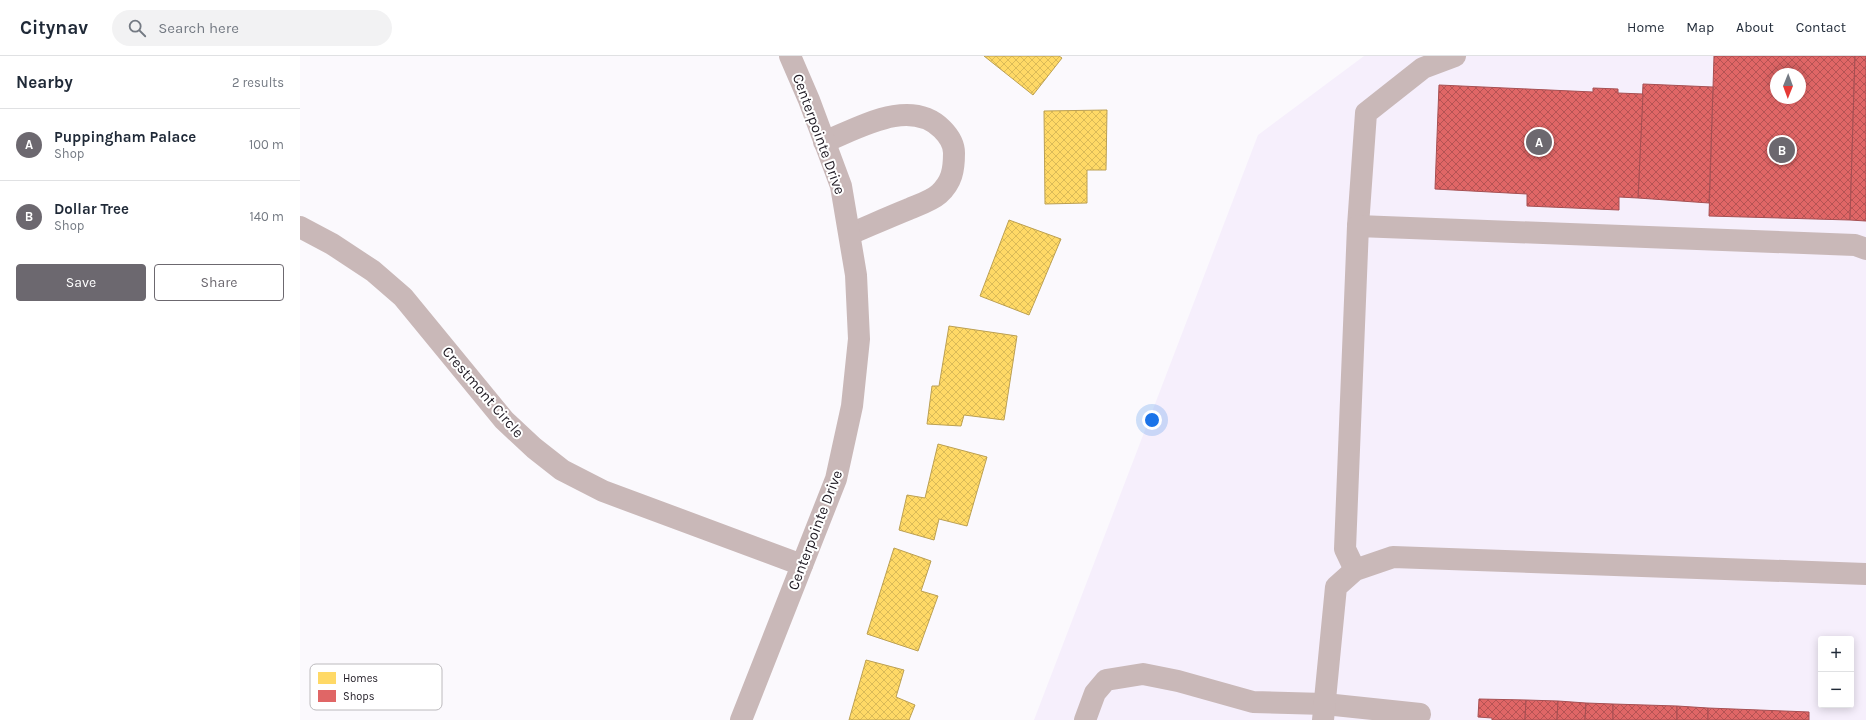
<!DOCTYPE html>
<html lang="en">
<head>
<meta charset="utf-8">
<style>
  :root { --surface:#fff; --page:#f2f2f3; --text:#1f2937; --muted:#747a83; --line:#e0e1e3; --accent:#6c686f }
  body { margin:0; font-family:Karla,sans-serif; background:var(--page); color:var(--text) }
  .controls { position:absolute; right:12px; bottom:12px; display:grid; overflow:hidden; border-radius:4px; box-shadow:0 2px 10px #0003 }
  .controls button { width:36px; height:36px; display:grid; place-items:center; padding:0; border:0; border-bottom:1px solid var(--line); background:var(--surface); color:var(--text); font:20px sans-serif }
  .compass { position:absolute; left:1470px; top:12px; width:36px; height:36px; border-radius:50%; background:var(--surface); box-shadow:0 2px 10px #0003; rotate:181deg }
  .you { position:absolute; left:852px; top:364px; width:14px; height:14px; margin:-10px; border:3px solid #fff; border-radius:50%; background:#1a73e8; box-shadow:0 0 0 6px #1a73e833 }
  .badge { display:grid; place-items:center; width:26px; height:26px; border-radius:50%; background:var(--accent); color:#fff; font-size:13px; font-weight:700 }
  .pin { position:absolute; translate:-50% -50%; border:2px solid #fff; box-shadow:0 1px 4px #0006 }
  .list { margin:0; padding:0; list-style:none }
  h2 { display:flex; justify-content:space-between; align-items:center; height:52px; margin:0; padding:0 16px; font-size:17px }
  h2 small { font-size:13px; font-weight:400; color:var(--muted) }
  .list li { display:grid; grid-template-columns:26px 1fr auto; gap:12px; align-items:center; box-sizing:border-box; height:72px; padding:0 16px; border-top:1px solid var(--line) }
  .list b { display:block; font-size:15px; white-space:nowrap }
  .list p { margin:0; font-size:13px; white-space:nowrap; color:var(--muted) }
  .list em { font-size:13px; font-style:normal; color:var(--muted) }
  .actions { display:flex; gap:8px; padding:12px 16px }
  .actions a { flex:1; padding:9px 0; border:1px solid var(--accent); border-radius:4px; text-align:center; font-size:14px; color:var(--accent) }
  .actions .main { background:var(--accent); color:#fff }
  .icon { flex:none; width:22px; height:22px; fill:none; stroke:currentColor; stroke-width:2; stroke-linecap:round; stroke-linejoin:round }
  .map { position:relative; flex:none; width:1566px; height:664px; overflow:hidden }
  header { display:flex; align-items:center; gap:24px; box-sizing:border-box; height:56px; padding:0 20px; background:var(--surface); border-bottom:1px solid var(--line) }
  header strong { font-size:19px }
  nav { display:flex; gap:22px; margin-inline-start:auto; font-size:14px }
  .search { width:280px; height:36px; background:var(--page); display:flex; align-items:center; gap:10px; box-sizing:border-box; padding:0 14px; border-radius:22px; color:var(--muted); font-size:15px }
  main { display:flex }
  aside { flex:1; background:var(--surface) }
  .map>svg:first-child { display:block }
</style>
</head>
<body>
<header>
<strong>Citynav</strong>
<div class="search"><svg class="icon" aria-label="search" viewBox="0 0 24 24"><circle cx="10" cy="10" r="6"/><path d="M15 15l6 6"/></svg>Search here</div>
<nav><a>Home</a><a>Map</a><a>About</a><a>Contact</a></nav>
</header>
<main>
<aside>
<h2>Nearby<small>2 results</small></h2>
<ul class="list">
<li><span class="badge">A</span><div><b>Puppingham Palace</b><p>Shop</p></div><em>100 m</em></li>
<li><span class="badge">B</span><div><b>Dollar Tree</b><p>Shop</p></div><em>140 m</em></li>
</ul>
<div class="actions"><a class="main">Save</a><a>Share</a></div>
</aside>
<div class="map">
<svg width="1566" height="664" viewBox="0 0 1566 664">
  <defs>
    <pattern id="homes-cross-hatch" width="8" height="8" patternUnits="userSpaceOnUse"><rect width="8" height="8" fill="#ffd966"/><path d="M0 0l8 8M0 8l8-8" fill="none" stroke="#daba58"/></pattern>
    <pattern id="shops-cross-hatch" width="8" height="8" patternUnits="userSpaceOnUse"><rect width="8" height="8" fill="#e06666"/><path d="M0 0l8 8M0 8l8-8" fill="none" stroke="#b55354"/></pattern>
  </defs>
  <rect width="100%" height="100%" fill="#fbf9fd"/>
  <path fill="#f6effc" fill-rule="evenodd" d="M1064 0H1566V664H734L958 79ZM1476 18H1500V42H1476ZM1521 583H1551V649H1521Z"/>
  <g fill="url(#homes-cross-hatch)" stroke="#bca052">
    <path d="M684 0H759L762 2 733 39Z"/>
    <path d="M807 54 806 114H787V147L745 148 744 55Z"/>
    <path d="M709 164 761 183 729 259 680 240Z"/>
    <path d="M649 270 717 280 704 364 664 359 661 370 627 368 632 330H639Z"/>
    <path d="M638 388 687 401 667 470 639 463 634 484 599 474 607 439 625 442Z"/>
    <path d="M594 492 631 505 621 535 638 540 618 595 567 578Z"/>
    <path d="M566 604 604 614 596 641 615 649 609 664H549Z"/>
  </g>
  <g fill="url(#shops-cross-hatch)" stroke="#a64f52" fill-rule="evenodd">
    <path d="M1414 0H1555L1550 164 1409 160ZM1476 18H1500V42H1476Z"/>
    <path d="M1555 0H1566V165L1550 164Z"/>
    <path d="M1343 28 1413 31 1409 147 1338 142Z"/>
    <path d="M1139 29 1293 36V32L1318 33V37L1343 38 1338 142 1319 141V154L1227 150V138L1135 133Z"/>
    <path d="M1179 643 1226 644 1225 664H1192V662L1178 661Z"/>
    <path d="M1226 644 1258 645 1257 664H1225Z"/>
    <path d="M1258 645 1286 647 1285 664H1257Z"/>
    <path d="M1286 647 1313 648V664H1285Z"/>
    <path d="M1313 648 1377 650V664H1313Z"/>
    <path d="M1377 650 1408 652V664H1377Z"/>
    <path d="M1408 652 1509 656V664H1408Z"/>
  </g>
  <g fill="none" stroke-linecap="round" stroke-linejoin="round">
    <g stroke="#c9b8b8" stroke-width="22">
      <path d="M524 86C559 72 610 41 642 73 649 80 654 89 654 97 654 114 652 126 639 138 631 145 618 149 609 153 589 161 569 170 550 178"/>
      <path d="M1058 170 1066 57 1123 12 1155 0"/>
      <path d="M0 171 32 188 73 215 103 241 204 364 234 392 262 414 303 435 502 509"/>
      <path d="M1055 514 1045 493 1058 170 1555 189 1566 193"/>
      <path d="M441 664 536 423 552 350 559 283 556 219 541 130 509 44 490 0"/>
      <path d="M785 664 795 637 806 624 843 618 878 625 953 646 1025 648 1120 658"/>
      <path d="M1023 664 1036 531 1055 514 1093 501 1566 518"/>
    </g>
  </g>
  <g text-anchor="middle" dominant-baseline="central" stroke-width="4" stroke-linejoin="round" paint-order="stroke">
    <g font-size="15" fill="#1f1a23" stroke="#fff">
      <text transform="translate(519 78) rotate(70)">Centerpointe Drive</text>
      <text transform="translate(183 336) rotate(49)">Crestmont Circle</text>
      <text transform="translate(515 474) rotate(-69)">Centerpointe Drive</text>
    </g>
  </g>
  <rect x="10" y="608" width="132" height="46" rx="6" fill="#fff" stroke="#bcbabd" stroke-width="1"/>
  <rect x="18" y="616" width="18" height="12" fill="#ffd966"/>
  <rect x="18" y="634" width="18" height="12" fill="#e06666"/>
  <g font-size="11" fill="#1f1a23">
    <text x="43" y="626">Homes</text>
    <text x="43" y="644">Shops</text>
  </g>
</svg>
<div class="controls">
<button>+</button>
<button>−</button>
</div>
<svg class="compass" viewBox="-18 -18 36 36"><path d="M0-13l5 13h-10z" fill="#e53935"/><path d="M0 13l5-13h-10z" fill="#747a83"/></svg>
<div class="you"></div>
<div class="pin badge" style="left:1239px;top:86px">A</div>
<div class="pin badge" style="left:1482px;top:94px">B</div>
</div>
</main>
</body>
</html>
